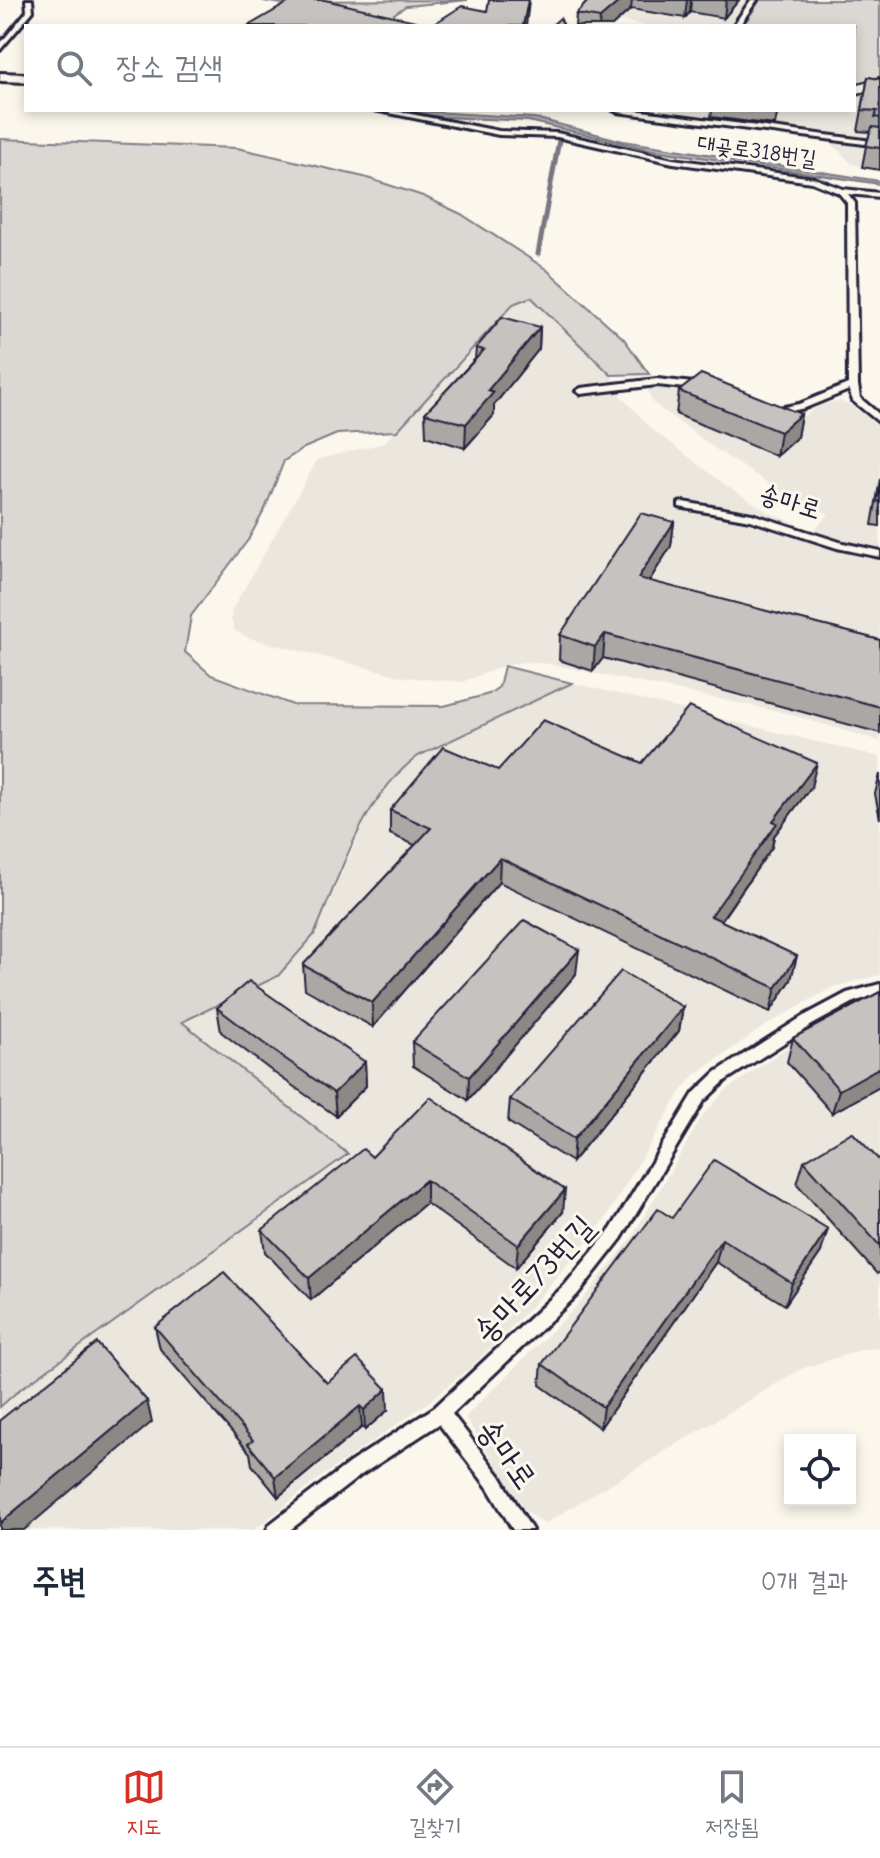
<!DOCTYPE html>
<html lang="ko">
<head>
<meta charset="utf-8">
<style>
  :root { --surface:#fff; --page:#f6f6f7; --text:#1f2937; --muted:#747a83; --line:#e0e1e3; --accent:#d93025 }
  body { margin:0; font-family:"Comic Neue","Poor Story",sans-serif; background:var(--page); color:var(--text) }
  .controls { position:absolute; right:24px; bottom:24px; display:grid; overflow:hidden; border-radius:0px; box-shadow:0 4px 12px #0003 }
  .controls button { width:72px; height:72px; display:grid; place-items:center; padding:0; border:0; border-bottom:2px solid var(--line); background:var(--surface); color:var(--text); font:40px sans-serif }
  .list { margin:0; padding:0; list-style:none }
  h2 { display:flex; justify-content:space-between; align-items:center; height:104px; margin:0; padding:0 32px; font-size:34px }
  h2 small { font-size:26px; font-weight:400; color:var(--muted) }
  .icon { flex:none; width:44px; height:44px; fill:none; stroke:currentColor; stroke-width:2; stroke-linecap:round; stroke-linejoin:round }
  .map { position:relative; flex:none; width:880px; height:1530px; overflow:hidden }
  .search { position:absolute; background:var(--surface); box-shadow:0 4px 12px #0003; left:24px; right:24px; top:24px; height:88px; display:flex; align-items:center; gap:20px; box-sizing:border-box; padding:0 28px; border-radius:0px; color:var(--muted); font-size:30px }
  .sheet { height:216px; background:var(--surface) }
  nav { display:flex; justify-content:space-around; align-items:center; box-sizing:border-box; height:112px; border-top:2px solid var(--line); background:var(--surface); font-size:22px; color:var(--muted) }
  nav a { display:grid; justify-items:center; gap:4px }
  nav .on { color:var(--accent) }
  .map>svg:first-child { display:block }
</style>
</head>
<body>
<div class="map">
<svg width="880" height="1530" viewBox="0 0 880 1530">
  <rect width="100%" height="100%" fill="#fbf7ec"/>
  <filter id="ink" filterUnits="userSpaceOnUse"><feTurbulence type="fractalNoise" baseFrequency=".0125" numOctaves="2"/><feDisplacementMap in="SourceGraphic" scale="16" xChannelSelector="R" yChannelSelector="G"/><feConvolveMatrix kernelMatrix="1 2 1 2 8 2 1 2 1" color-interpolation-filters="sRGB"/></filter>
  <g filter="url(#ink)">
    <g fill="#ebe7df">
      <path d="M597 0H760L743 26H647L587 14Z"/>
      <path d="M880 89V140L640 110H854V95Z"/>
      <path d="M833 140 880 147V171L852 164 831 143Z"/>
      <path d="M531 297 611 375 621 396 652 429 727 486 770 513 813 531 829 514 785 494 717 450 653 403 647 388 689 390 796 421 820 405 838 401 849 404 880 427V741L781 712 549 664 523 662 504 666 462 682 404 677 249 638 235 631 231 620 232 610 318 459 384 443 513 304Z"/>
      <path d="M572 683 880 757V975L833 987 763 1027 695 1075 682 1090 604 1221 530 1308 470 1368 422 1407 321 1477 254 1530H0V1407L19 1390 347 1154 182 1022 278 976 299 954 314 935 374 801 400 769 418 756Z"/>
      <path d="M880 1000V1348L863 1349 801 1369 544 1524 525 1510 465 1417 578 1305 631 1239 703 1115 725 1091 790 1045Z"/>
    </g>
    <g fill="#dbd8d3" stroke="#7e7d87" stroke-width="2">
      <path d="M468 0 406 6 394 14 397 18 423 26 263 1Z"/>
      <path d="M760 0H880V77L854 85V26H743Z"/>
      <path d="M0 139 237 148 364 177 423 196 461 214 546 269 624 339 649 374 611 375 531 297 513 304 397 431 337 434 304 448 284 461 265 509 248 540 191 616 185 652 211 675 293 705 444 706 489 694 499 687 504 666 572 683 418 756C362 798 341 873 314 935L278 976 182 1022 348 1154 19 1390 0 1407Z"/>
    </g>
    <path fill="#b1aeb0" stroke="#787681" stroke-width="2" d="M398 110 535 118 623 141 880 181V184L652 150 528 121 442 117Z"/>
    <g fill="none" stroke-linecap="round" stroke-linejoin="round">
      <path stroke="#787681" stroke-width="5" d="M538 254 559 140"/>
      <g stroke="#22223b" stroke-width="6">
        <g id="service">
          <path d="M26 0H32L33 11 0 50V44L27 11Z"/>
          <path d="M751 0H757L739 26H733Z"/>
          <path d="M374 110H390L499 131 557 133 673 159 814 178 843 189 880 193V197L848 194 855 203 858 385 860 398 880 415V423L853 401 849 390 805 408 777 414 772 411 774 409 799 404 848 384 847 203 839 193 812 182 673 163 557 137 499 135Z"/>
          <path d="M613 110H634L880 142V146L617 112Z"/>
          <path d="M657 379 703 384 708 387 703 390 657 385 581 394 576 391 581 388Z"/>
          <path d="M683 502 752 514 843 543 880 551V557L837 548 750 520 679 507V503Z"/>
          <path d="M880 984V994L856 1001 812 1025 726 1080 704 1101 621 1239 577 1295 452 1414 500 1476 532 1530H513L488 1488 439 1424 361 1475 290 1530H267L270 1524 349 1463 435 1407 565 1285 611 1229 694 1093 716 1072 802 1017 847 993Z"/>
        </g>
      </g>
      <g stroke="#22223b" stroke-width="6">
        <g id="minor">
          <path d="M0 73 26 74V82L0 81Z"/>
          <path d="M880 79V87L854 94V86Z"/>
        </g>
      </g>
      <use href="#service" fill="#fbf7ec" fill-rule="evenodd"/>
      <use href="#minor" fill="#fbf7ec" fill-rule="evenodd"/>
    </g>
    <g fill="#aaa7a5" stroke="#22223b" stroke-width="2">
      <path d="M589 0H739L724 18 690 12 685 18 631 9 612 26H575L576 14Z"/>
      <path d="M868 77 880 79V170L862 167 866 146 870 132 858 131Z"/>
      <path d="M712 110H778L775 125 711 117Z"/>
      <path d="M540 327 539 349 494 405V415L465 448 426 436 425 413 475 359 476 348Z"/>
      <path d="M679 391 801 414 797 437 776 456 676 414Z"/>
      <path d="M880 479V526L872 525Z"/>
      <path d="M674 522 671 546 649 581 880 640V733L603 658 593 671 559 660 560 635Z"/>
      <path d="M642 763 811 787 774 836 772 847 721 921 791 980 770 1012 499 882 373 1027 305 989 303 965 415 845 390 834V810L498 770Z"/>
      <path d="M880 774V819L875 794Z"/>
      <path d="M576 974 468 1100 413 1066 412 1042Z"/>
      <path d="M880 992 832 1113 787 1062 793 1038Z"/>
      <path d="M683 1007 679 1031 572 1162 508 1122 510 1099Z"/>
      <path d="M217 1008 365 1062 366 1086 336 1116 273 1072 221 1032Z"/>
      <path d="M372 1157 563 1212 516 1268 426 1203 311 1300 265 1252 262 1230Z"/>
      <path d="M804 1161H880V1272L877 1274 797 1184Z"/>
      <path d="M672 1218 821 1252 785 1305 716 1262 600 1428 540 1385 542 1364Z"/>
      <path d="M155 1327 327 1383 388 1410 365 1430 362 1427 278 1497 252 1465 250 1453 160 1349Z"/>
    </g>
    <g fill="#8b8886" stroke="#22223b" stroke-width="2">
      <path d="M528 0H529L528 10 526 26H523Z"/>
      <path d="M621 0H632L631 9 612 26H599L600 18Z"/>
      <path d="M687 0H691L690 12 685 18Z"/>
      <path d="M726 0H739L724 18Z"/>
      <path d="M540 327 539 349 494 405V415L465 448 466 424 488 390Z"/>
      <path d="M801 414 797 437 776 456 780 432Z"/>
      <path d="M674 522 671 546 636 602 638 578Z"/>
      <path d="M605 634 603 658 593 671 595 647Z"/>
      <path d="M817 763 811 787 774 836 772 847 707 940 711 916 773 821Z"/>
      <path d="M500 858 499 882 373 1027 372 1003Z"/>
      <path d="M579 950 576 974 468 1100 469 1077Z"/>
      <path d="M797 956 791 980 770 1012 776 988Z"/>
      <path d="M683 1007 679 1031 572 1162 574 1139Z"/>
      <path d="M365 1062 366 1086 336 1116 334 1093Z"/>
      <path d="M880 1067V1087L832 1113 839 1090Z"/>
      <path d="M426 1180V1203L311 1300 309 1278Z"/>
      <path d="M565 1190 563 1212 516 1268 518 1245Z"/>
      <path d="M828 1229 821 1252 785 1305 792 1283Z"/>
      <path d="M722 1239 716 1262 600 1428 603 1407Z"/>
      <path d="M387 1389 388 1410 365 1430 364 1410Z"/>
      <path d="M147 1401 152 1422 24 1530H0V1523Z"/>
      <path d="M360 1406 362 1427 278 1497 275 1477Z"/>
    </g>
    <g fill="#c6c2c0" stroke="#22223b" stroke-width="2">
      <path d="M293 0H325L432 25 462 6 487 11 489 0H528L523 26H248Z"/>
      <path d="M589 0H621L600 18 576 14Z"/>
      <path d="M560 18 564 26H551Z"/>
      <path d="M868 77 880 79V118L875 117 877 111 862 110Z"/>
      <path d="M872 127 880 128V148L866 146Z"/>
      <path d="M502 317 540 327 488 390 494 392 466 424 425 413 484 350 476 348Z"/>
      <path d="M701 374 801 414 780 432 679 391Z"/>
      <path d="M880 483V502L877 501Z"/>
      <path d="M641 513 674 522 638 578 880 640V707L605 634 595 647 560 635Z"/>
      <path d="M689 707 817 763 773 821 777 823 711 916 797 956 776 988 500 858 372 1003 303 965 431 828 390 810 443 747 498 770 543 720 642 763Z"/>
      <path d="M524 920 579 950 469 1077 412 1042Z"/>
      <path d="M621 971 683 1007 574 1139 510 1099Z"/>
      <path d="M249 981 365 1062 334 1093 270 1048 217 1008Z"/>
      <path d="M880 992V1067L839 1090 793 1038Z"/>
      <path d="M430 1097 565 1190 518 1245 426 1180 309 1278 262 1230 363 1149 372 1157Z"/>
      <path d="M852 1132 880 1161V1246L804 1161Z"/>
      <path d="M714 1160 828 1229 792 1283 722 1239 603 1407 542 1364 658 1209 672 1218Z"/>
      <path d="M224 1272 327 1383 357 1358 387 1389 364 1410 360 1406 275 1477 248 1444 253 1440 155 1327Z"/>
      <path d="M97 1343 147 1401 0 1523V1420Z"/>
    </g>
  </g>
  <g text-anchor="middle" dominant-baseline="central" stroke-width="6" stroke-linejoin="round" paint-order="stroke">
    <g font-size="22" fill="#22223b" stroke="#fbf7ec">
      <text transform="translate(757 151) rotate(8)">대곶로318번길</text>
    </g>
    <g font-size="26" fill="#22223b" stroke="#fbf7ec">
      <text transform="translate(790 502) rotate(17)">송마로</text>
    </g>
    <g font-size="32" fill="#22223b" stroke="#fbf7ec">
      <text transform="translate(534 1279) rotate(-47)">송마로73번길</text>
      <text transform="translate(507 1454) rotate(55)">송마로</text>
    </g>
  </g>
</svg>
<div class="controls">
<button><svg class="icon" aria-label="locate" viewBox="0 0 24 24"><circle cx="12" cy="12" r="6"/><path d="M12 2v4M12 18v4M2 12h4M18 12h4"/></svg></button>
</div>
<div class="search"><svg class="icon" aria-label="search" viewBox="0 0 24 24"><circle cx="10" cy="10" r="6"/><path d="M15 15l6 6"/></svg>장소 검색</div>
</div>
<section class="sheet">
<h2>주변<small>0개 결과</small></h2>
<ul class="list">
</ul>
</section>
<nav>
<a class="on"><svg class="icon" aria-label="map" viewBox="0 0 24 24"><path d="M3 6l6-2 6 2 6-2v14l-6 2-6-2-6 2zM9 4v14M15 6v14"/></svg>지도</a>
<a><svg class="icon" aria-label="directions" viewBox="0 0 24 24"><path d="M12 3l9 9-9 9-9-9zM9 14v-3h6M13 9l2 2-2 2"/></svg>길찾기</a>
<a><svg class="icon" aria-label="saved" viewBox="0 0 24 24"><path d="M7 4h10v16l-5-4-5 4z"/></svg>저장됨</a>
</nav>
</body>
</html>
